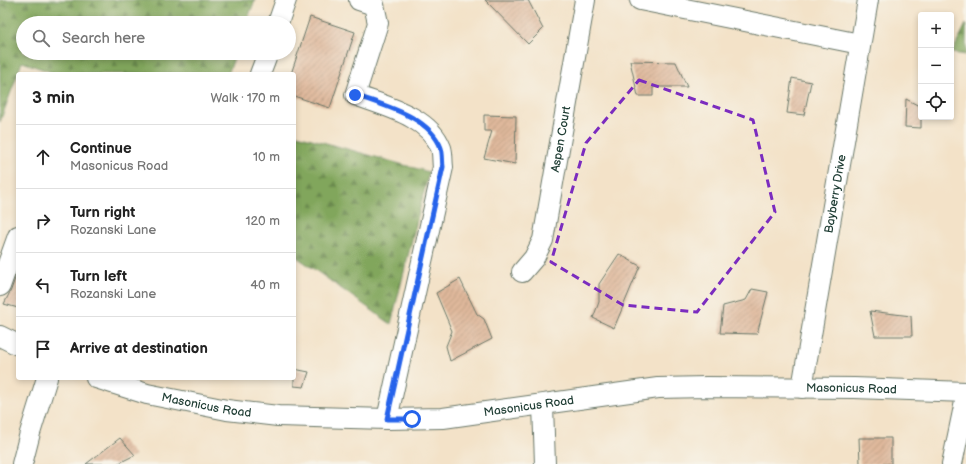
<!DOCTYPE html>
<html lang="en">
<head>
<meta charset="utf-8">
<style>
  :root { --surface:#fff; --page:#f2f2f2; --text:#222; --muted:#767676; --line:#e0e0e0 }
  body { margin:0; font-family:"Balsamiq Sans",sans-serif; background:var(--page); color:var(--text) }
  .controls { position:absolute; right:12px; top:12px; display:grid; overflow:hidden; border-radius:4px; box-shadow:0 2px 6px #0003 }
  .controls button { width:36px; height:36px; display:grid; place-items:center; padding:0; border:0; border-bottom:1px solid var(--line); background:var(--surface); color:var(--text); font:20px sans-serif }
  .stop { position:absolute; width:12px; height:12px; margin:-9px; border:3px solid #2563eb; border-radius:50%; background:#fff }
  .stop.end { background:#2563eb; border-color:#fff; box-shadow:0 1px 4px #0008 }
  .list { margin:0; padding:0; list-style:none }
  h2 { display:flex; justify-content:space-between; align-items:center; height:52px; margin:0; padding:0 16px; font-size:17px }
  h2 small { font-size:13px; font-weight:400; color:var(--muted) }
  .list li { display:grid; grid-template-columns:26px 1fr auto; gap:12px; align-items:center; box-sizing:border-box; height:64px; padding:0 16px; border-top:1px solid var(--line) }
  .list b { display:block; font-size:15px; white-space:nowrap }
  .list p { margin:0; font-size:13px; white-space:nowrap; color:var(--muted) }
  .list em { font-size:13px; font-style:normal; color:var(--muted) }
  .icon { flex:none; width:22px; height:22px; fill:none; stroke:currentColor; stroke-width:2; stroke-linecap:round; stroke-linejoin:round }
  .map { position:relative; flex:none; width:966px; height:464px; overflow:hidden }
  .search { position:absolute; background:var(--surface); box-shadow:0 2px 6px #0003; left:16px; top:16px; width:280px; height:44px; display:flex; align-items:center; gap:10px; box-sizing:border-box; padding:0 14px; border-radius:22px; color:var(--muted); font-size:15px }
  .panel { position:absolute; background:var(--surface); box-shadow:0 2px 6px #0003; left:16px; top:72px; width:280px; height:308px; border-radius:4px }
  .map>svg:first-child { display:block }
</style>
</head>
<body>
<div class="map">
<svg width="966" height="464" viewBox="0 0 966 464">
  <defs>
    <pattern id="forest-firs" width="22" height="20" patternUnits="userSpaceOnUse"><rect width="22" height="20" fill="#81a65c"/><path d="M5 1l3.5 6h-7zM16 11l3.5 6h-7z" fill="#69884d"/></pattern>
    <pattern id="building-hatch" width="6" height="6" patternUnits="userSpaceOnUse"><rect width="6" height="6" fill="#dfb89b"/><path d="M-1 1l2-2M0 6l6-6M5 7l2-2" fill="none" stroke="#b4977f"/></pattern>
  </defs>
  <rect width="100%" height="100%" fill="#f7f3e8"/>
  <filter id="ink" filterUnits="userSpaceOnUse"><feTurbulence type="fractalNoise" baseFrequency=".025" numOctaves="2"/><feDisplacementMap in="SourceGraphic" scale="8" xChannelSelector="R" yChannelSelector="G"/><feConvolveMatrix kernelMatrix="1 2 1 2 8 2 1 2 1" color-interpolation-filters="sRGB"/></filter>
  <filter id="wash" filterUnits="userSpaceOnUse"><feTurbulence type="fractalNoise" baseFrequency=".012" numOctaves="4" result="noise"/><feDisplacementMap in="SourceGraphic" scale="16" xChannelSelector="R" yChannelSelector="G"/><feGaussianBlur stdDeviation="0.9" result="paint"/><feColorMatrix in="noise" values="0 0 0 0 0 0 0 0 0 0 0 0 0 0 0 0 0 1.4 0 .05"/><feComposite in="paint" operator="in"/></filter>
  <g filter="url(#wash)">
    <rect width="100%" height="100%" fill="#f3e2c8"/>
    <g fill="url(#forest-firs)" stroke="#507248">
      <path d="M0 0H255L246 23H23V53H236L228 74H57L22 62 0 122Z"/>
      <path d="M966 24V55L952 53Z"/>
      <path d="M294 134 429 172 391 324 294 255Z"/>
    </g>
    <g id="blocks">
      <g fill="url(#building-hatch)">
        <path d="M485 0H528L543 29 528 44Z"/>
        <path d="M310 17 355 32 330 108 294 96V74H291Z"/>
        <path d="M630 61 676 62 687 87H653V96H638Z"/>
        <path d="M792 78 811 82 804 115 787 113Z"/>
        <path d="M906 99 921 107V128L905 127Z"/>
        <path d="M484 115 516 116 515 164 484 158 492 131H484Z"/>
        <path d="M619 254 640 266 614 328 593 318 599 302V284Z"/>
        <path d="M18 270V308L4 304 11 290Z"/>
        <path d="M460 279 477 314 484 319 492 339 450 361 446 346 452 331 436 293Z"/>
        <path d="M752 289 768 292 757 334 720 333 723 306 746 300Z"/>
        <path d="M870 311 911 316 912 336H875Z"/>
        <path d="M294 369 309 372 304 387 294 386Z"/>
        <path d="M120 438 135 455 117 464H86Z"/>
        <path d="M859 438H891V464H860Z"/>
      </g>
    </g>
  </g>
  <g filter="url(#ink)">
    <use href="#blocks" fill-opacity="0" stroke="#697768" stroke-width="1"/>
    <g fill="none" stroke-linecap="round" stroke-linejoin="round">
      <g stroke="#697768" stroke-width="22">
        <g id="minor">
          <path d="M359 0 374 5 378 23 355 95C384 106 429 116 441 148 443 154 442 161 443 167L387 419"/>
          <path d="M640 0 860 44"/>
          <path d="M278 23 286 0"/>
          <path d="M260 74 268 53"/>
          <path id="s1" d="M522 272 534 258 543 240 585 0"/>
          <path d="M0 286 18 236"/>
          <path d="M0 336 18 345"/>
          <path id="s2" d="M96 378 147 394 227 410 278 416 387 419 443 418 658 388 707 387 854 388 966 392"/>
          <path id="s3" d="M802 388 868 0"/>
          <path d="M543 405 545 464"/>
          <path d="M22 464 30 433 47 378"/>
          <path d="M952 464 966 397"/>
        </g>
      </g>
      <use href="#minor" stroke="#fff" stroke-width="20"/>
    </g>
  </g>
  <g fill="none" stroke-linecap="round" stroke-linejoin="round" filter="url(#ink)">
    <path stroke="#2563eb" stroke-width="5" d="M355 95C384 106 429 116 441 148 443 154 442 161 443 167L387 419H412"/>
  </g>
  <path fill="none" stroke="#7b2cbf" stroke-width="3" stroke-dasharray="8 5" stroke-linejoin="round" d="M639 80 753 120 775 212 697 312 623 305 551 262 586 143Z"/>
  <g text-anchor="middle" dominant-baseline="central" stroke-width="4" stroke-linejoin="round" paint-order="stroke">
    <g font-size="12" fill="#1f3d34" stroke="#f7f3e8">
      <text stroke="none"><textPath href="#s1" startOffset="141">Aspen Court</textPath></text>
      <text stroke="none"><textPath href="#s3" startOffset="197">Bayberry Drive</textPath></text>
      <text stroke="none"><textPath href="#s2" startOffset="762">Masonicus Road</textPath></text>
      <text stroke="none"><textPath href="#s2" startOffset="114">Masonicus Road</textPath></text>
      <text stroke="none"><textPath href="#s2" startOffset="438">Masonicus Road</textPath></text>
    </g>
  </g>
</svg>
<div class="controls">
<button>+</button>
<button>−</button>
<button><svg class="icon" aria-label="locate" viewBox="0 0 24 24"><circle cx="12" cy="12" r="6"/><path d="M12 2v4M12 18v4M2 12h4M18 12h4"/></svg></button>
</div>
<div class="stop" style="left:412px;top:419px"></div>
<div class="stop end" style="left:355px;top:95px"></div>
<div class="search"><svg class="icon" aria-label="search" viewBox="0 0 24 24"><circle cx="10" cy="10" r="6"/><path d="M15 15l6 6"/></svg>Search here</div>
<section class="panel">
<h2>3 min<small>Walk · 170 m</small></h2>
<ul class="list">
<li><svg class="icon" aria-label="ahead" viewBox="0 0 24 24"><path d="M12 20V5M6 11l6-6 6 6"/></svg><div><b>Continue</b><p>Masonicus Road</p></div><em>10 m</em></li>
<li><svg class="icon" aria-label="right" viewBox="0 0 24 24"><path d="M7 20v-9h11M14 6l5 5-5 5"/></svg><div><b>Turn right</b><p>Rozanski Lane</p></div><em>120 m</em></li>
<li><svg class="icon" aria-label="left" viewBox="0 0 24 24"><path d="M17 20v-9H6M10 6l-5 5 5 5"/></svg><div><b>Turn left</b><p>Rozanski Lane</p></div><em>40 m</em></li>
<li><svg class="icon" aria-label="arrive" viewBox="0 0 24 24"><path d="M6 21V4h12l-3 4 3 4H6"/></svg><div><b>Arrive at destination</b></div></li>
</ul>
</section>
</div>
</body>
</html>
